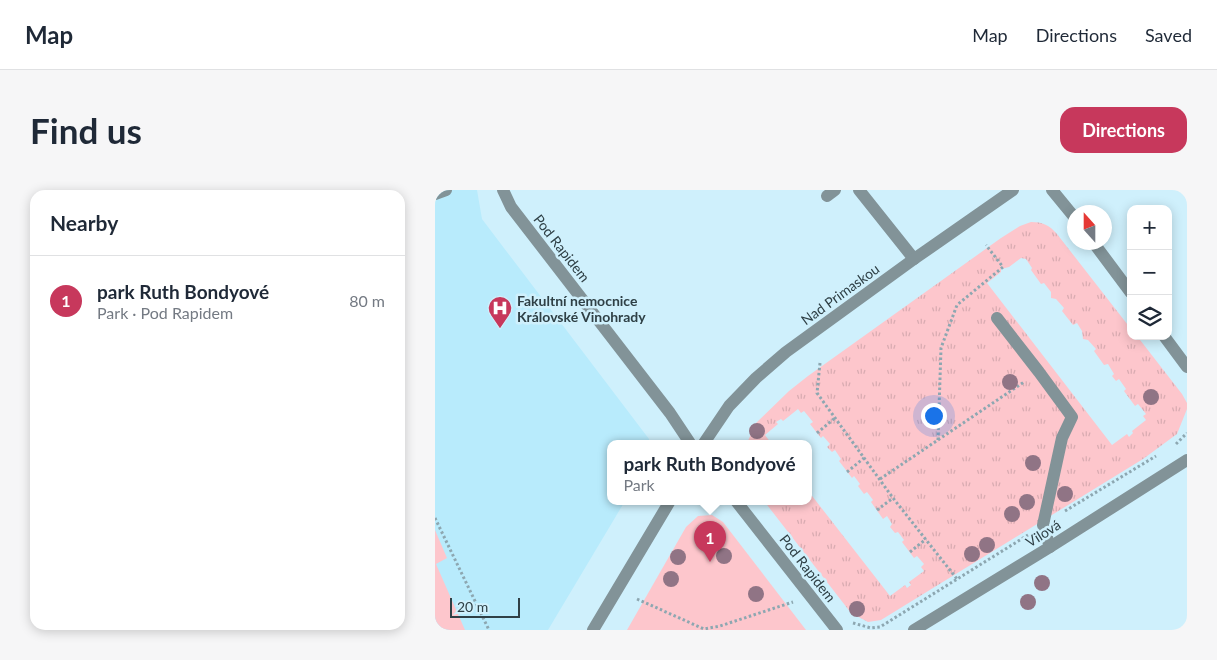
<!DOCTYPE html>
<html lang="en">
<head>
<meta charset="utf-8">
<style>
  :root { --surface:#fff; --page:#f6f6f7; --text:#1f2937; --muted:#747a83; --line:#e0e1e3; --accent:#c7385c }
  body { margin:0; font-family:Lato,sans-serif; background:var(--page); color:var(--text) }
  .controls { position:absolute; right:15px; top:15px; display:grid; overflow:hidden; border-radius:10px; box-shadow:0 2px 12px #0003 }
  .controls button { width:45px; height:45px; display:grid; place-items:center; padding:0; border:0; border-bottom:1px solid var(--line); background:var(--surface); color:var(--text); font:25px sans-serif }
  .compass { position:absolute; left:632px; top:15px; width:45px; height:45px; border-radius:50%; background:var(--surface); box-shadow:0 2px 12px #0003; rotate:339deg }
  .scale { position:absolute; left:15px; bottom:12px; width:70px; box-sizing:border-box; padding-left:5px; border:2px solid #2f4046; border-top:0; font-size:14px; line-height:18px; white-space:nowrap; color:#2f4046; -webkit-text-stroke:4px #cff0fc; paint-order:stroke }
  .you { position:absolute; left:498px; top:225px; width:18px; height:18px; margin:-12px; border:4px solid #fff; border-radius:50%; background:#1a73e8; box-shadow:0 0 0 8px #1a73e833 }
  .badge { display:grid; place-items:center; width:32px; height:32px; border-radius:50%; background:var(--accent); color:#fff; font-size:16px; font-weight:700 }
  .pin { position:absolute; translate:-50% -41px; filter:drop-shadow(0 1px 2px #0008) }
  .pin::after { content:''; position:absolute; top:26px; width:18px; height:15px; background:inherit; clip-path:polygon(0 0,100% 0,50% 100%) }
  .popup { position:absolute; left:172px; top:250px; width:205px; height:65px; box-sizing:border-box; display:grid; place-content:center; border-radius:10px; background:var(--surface); filter:drop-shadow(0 1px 4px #0005); font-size:16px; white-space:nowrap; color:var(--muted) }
  .popup b { font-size:19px; color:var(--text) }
  .popup::after { content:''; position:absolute; left:50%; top:100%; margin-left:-10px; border:10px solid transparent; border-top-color:var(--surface) }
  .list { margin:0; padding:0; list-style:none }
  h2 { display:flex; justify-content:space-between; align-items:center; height:65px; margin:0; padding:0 20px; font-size:21px }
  h2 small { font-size:16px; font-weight:400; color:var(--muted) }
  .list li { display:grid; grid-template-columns:32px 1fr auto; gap:15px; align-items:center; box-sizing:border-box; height:90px; padding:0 20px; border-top:1px solid var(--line) }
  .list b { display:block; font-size:19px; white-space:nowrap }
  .list p { margin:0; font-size:16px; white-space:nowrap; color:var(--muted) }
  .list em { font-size:16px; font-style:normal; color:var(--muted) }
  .icon { flex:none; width:28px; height:28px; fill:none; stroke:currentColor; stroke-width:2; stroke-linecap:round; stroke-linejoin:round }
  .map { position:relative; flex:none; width:752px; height:440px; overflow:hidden; border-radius:15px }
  header { display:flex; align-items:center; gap:30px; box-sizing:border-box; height:70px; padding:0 25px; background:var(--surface); border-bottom:1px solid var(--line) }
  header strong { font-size:24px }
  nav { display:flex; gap:28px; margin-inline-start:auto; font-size:18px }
  .intro { display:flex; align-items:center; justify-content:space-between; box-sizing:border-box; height:120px; padding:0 30px }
  h1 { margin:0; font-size:35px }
  .button { padding:12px 22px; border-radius:15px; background:var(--accent); color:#fff; font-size:18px; font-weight:700 }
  main { display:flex; gap:30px; padding:0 30px }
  aside { flex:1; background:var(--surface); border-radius:15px; box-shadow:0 2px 12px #0003 }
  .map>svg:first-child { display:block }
</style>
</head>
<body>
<header>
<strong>Map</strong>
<nav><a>Map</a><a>Directions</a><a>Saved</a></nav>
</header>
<div class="intro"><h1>Find us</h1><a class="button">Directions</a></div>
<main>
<aside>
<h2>Nearby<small></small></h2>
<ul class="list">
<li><span class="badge">1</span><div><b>park Ruth Bondyové</b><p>Park · Pod Rapidem</p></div><em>80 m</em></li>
</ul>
</aside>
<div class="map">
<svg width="752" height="440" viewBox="0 0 752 440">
  <defs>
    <pattern id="grass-tufts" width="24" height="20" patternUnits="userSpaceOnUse" patternTransform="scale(1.25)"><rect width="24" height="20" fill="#fdc6cc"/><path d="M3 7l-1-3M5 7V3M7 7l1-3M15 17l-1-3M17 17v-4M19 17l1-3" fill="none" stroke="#d9abb1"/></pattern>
  </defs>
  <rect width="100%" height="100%" fill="#cff0fc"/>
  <path fill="#b8ebfc" d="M0 0H42L47 29 214 249V253H176V311H190L113 440H0Z"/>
  <path fill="url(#grass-tufts)" fill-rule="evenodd" d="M596 32C608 32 614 35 622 44L696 139V146H702L747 204 752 213V219L742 244 708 269 446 430 433 432 416 423 329 311H374V302L455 406 470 395 472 398 476 395 474 392 489 381 486 377 489 374 482 366 479 368 467 352 469 350 463 342 460 343 455 337 457 334 452 326 448 329 436 312 438 310 432 302 429 304 423 296 425 294 419 286 417 288 404 271 406 269 400 260 397 262 392 257 395 254 388 246 386 248 375 234 378 232 369 221 366 223 363 219 348 231 346 229 341 232 343 234 330 245 336 253H312L321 233 354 201 373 186 566 48 585 36ZM586 68 591 69 597 78 596 80 606 94 609 93 616 102V108L621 109 629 118 627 121 638 135 642 133 647 141 648 149 653 150 661 159 659 161 669 175 673 174 679 184 677 186 681 191 684 189 691 199 689 201 700 216 703 214 711 224 708 226 711 230 697 241 698 243 694 247 692 244 677 255 552 93 566 82V79L574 77Z"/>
  <g fill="#fdc6cc">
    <path d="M277 325 288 332 371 440H192L251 337 263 326Z"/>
    <path d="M0 340 12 368 1 374 30 440H0Z"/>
  </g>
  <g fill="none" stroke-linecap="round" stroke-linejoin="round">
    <g stroke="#8da7b1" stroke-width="3" stroke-dasharray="2.5 2.5" stroke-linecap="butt">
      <path d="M385 173 382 203 458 308 522 389"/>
      <path d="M382 243 400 228"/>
      <path d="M503 250 506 158 522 115 568 77 551 55"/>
      <path d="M741 254 752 243"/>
      <path d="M412 282 429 268"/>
      <path d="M445 289 589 192"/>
      <path d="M442 320 458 308"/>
      <path d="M630 321 721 266"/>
      <path d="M0 328 54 440"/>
      <path d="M475 362 491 349"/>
      <path d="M202 409 269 439 285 436 358 412"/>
      <path d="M418 433 436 438 445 437 593 345"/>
    </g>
    <g stroke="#829398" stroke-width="12">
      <path d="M68 0 76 17 235 223 255 253"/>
      <path d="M424 0 479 69"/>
      <path d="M617 0 640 28"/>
      <path d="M0 4 11 0"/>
      <path d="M392 6 400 0"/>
      <path d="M658 52 696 103"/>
      <path d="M562 128 604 182 637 227 627 248 608 335 615 357"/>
      <path d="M729 146 752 177"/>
      <path d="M269 253 294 216 321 188 351 162 479 69 578 0"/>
      <path d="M301 311 402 440"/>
      <path d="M158 440 235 311"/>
      <path d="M479 440 615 357 752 270"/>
    </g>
  </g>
  <g fill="#907485">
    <circle cx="575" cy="192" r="8"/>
    <circle cx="716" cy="207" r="8"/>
    <circle cx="322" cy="241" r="8"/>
    <circle cx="598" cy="273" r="8"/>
    <circle cx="630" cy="304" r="8"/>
    <circle cx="592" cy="312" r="8"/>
    <circle cx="577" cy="324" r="8"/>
    <circle cx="272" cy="352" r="8"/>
    <circle cx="552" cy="355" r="8"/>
    <circle cx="537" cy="364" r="8"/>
    <circle cx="289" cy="366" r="8"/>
    <circle cx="243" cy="367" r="8"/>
    <circle cx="236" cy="389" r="8"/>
    <circle cx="607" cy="393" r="8"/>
    <circle cx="321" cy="404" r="8"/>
    <circle cx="593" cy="412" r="8"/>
    <circle cx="422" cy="419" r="8"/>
  </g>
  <defs>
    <g id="hospital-pin" transform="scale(1.25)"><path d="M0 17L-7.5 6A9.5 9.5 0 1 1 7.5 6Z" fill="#c7385c" stroke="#cff0fc"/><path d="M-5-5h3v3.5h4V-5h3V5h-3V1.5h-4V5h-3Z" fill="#fff"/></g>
  </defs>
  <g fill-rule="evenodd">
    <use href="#hospital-pin" x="65" y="118"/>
  </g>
  <g text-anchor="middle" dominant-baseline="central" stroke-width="5" stroke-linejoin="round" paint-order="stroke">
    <g font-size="14" fill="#2f4046" stroke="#cff0fc">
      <text transform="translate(127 58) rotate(52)">Pod Rapidem</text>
      <text transform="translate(405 104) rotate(-36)">Nad Primaskou</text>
      <text transform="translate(608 343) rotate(-32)">Vilová</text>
      <text transform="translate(373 378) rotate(52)">Pod Rapidem</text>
    </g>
    <g font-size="14" font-weight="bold" fill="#2f4046" stroke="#cff0fc" text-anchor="start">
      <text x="82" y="110">Fakultní nemocnice<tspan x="82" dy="16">Královské Vinohrady</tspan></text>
    </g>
  </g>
</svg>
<div class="controls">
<button>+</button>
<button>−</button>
<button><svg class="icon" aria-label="layers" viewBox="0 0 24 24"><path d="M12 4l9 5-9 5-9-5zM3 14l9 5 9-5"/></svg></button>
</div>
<svg class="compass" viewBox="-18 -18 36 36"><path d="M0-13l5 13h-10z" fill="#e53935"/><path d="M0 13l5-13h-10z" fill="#747a83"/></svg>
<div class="scale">20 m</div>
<div class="you"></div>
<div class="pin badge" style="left:275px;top:372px">1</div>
<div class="popup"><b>park Ruth Bondyové</b>Park</div>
</div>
</main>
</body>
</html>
